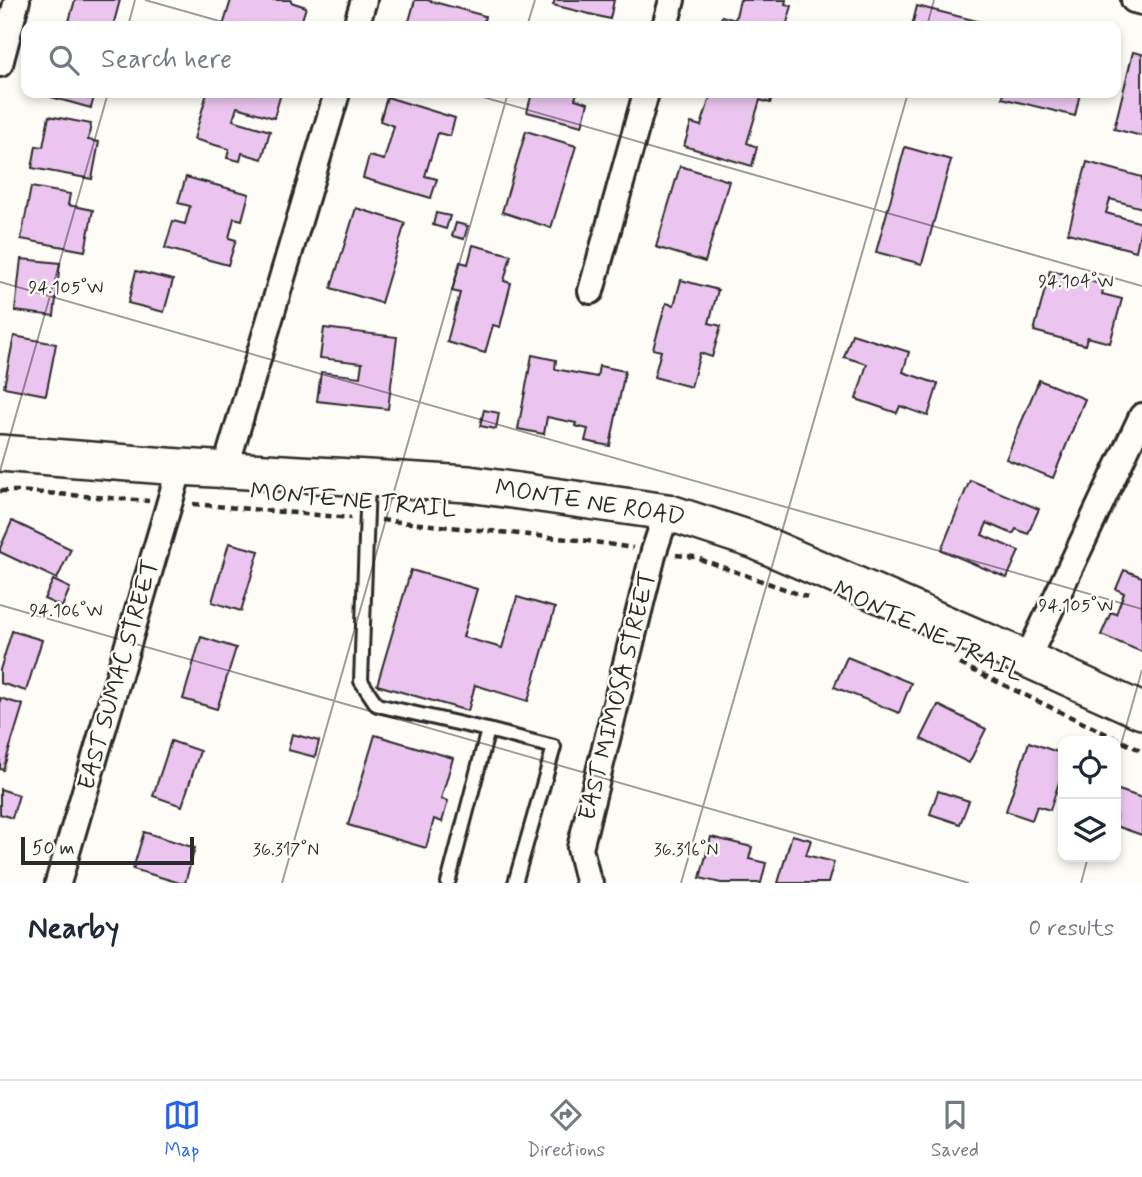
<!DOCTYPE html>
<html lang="en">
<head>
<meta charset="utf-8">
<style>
  :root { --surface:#fff; --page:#f6f6f7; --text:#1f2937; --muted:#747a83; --line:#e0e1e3; --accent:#2563eb }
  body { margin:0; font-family:Mynerve,sans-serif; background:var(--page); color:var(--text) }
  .controls { position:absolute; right:21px; bottom:21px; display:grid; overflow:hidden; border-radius:14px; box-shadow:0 4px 10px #0003 }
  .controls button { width:63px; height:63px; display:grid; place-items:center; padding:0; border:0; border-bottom:2px solid var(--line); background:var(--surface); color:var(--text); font:35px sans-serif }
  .scale { position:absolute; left:21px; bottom:18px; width:173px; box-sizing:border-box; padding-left:7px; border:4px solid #2b2b2b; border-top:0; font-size:19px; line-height:24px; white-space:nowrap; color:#2b2b2b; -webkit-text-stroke:5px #fdfcf7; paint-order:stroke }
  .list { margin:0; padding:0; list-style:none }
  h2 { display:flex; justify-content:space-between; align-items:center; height:91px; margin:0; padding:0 28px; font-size:30px }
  h2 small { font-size:23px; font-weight:400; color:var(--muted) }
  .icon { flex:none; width:38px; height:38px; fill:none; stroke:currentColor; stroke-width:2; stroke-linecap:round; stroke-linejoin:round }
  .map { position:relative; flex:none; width:1142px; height:883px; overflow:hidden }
  .search { position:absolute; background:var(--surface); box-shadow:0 4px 10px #0003; left:21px; right:21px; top:21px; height:77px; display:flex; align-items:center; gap:18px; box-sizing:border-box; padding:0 24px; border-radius:14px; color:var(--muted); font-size:26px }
  .sheet { height:196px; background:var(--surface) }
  nav { display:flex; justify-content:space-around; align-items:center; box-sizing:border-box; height:98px; border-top:2px solid var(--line); background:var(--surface); font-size:19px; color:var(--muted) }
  nav a { display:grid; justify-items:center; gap:4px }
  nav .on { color:var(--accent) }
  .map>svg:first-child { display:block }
</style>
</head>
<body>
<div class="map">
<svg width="1142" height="883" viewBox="0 0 1142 883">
  <rect width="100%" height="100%" fill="#fdfcf7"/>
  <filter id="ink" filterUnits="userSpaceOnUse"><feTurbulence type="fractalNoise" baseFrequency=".0143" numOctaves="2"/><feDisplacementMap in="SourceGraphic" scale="14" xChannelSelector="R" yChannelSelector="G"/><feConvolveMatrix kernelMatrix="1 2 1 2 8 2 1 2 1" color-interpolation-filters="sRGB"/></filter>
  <g filter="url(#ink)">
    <g fill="#ebc5ef" stroke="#2b2b2b" stroke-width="2">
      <path d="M75 0H120L113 26H74L68 25Z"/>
      <path d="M231 0H291V2L306 7 300 26H223Z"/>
      <path d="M415 0H427L485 16 483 26 408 25Z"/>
      <path d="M555 0H614L610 19 553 5Z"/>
      <path d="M740 0H786L785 4 792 6 786 26H719L722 16 735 20Z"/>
      <path d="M917 6 989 24V26H912Z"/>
      <path d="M1133 52 1142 54V136L1114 129Z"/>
      <path d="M45 93H95L91 108 44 95Z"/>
      <path d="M207 93H281L274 118 237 107 233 120 270 131 262 159 242 153 240 161 227 158 229 149 194 139Z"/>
      <path d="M532 93H577L575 99 588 103 582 126 527 112Z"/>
      <path d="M707 93H773L770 103 760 100 747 143 757 147 752 166 684 146 691 123 701 126 711 94Z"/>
      <path d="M1004 93H1080L1075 116 1002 98Z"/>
      <path d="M387 97 455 118 450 136 438 133 425 176 437 179 431 198 363 178 369 156 384 160 394 126 380 121Z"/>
      <path d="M49 116 91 124 88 140 99 142 92 179 32 168 36 146 43 147Z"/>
      <path d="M526 131 576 146 551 228 502 212Z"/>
      <path d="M905 147 951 160 922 264 876 252Z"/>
      <path d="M1087 162 1142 177V208L1110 199 1106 213 1142 223 1136 251 1068 233Z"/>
      <path d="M680 166 729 181 705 262 656 247Z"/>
      <path d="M186 177 249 194 242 220 234 218 229 238 236 240 228 265 165 248 173 221 185 224 190 206 178 203Z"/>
      <path d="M31 187 70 194 68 205 93 210 85 251 21 239Z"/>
      <path d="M356 208 405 223 381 303 331 288Z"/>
      <path d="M436 213 450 216 446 229 433 225Z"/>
      <path d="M456 223 468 226 464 239 452 236Z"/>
      <path d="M473 245 511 255 504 281 511 283 500 327 493 325 485 353 447 342 460 293 452 291 460 262 468 264Z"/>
      <path d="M21 259 60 263 54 316 15 311Z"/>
      <path d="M1050 270 1104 285 1102 294 1122 299 1110 343 1087 337 1085 345 1034 331Z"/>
      <path d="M136 271 173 280 164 312 128 303Z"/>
      <path d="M681 280 718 290 709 323 721 326 712 357 700 353 691 387 654 377 661 351 653 349 666 303 674 305Z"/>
      <path d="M324 328 397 337 388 409 317 401 321 372 360 377 362 363 320 358Z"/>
      <path d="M852 334 909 352 903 372 938 384 928 416 900 406 897 413 856 399 867 364 844 357Z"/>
      <path d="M14 336 56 344 46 395 4 387Z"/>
      <path d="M532 355 556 360 555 369 597 377 599 366 625 371 610 446 585 441 588 429 575 426 576 423 547 417 544 434 518 429Z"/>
      <path d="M1039 380 1085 399 1053 478 1006 459Z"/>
      <path d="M484 410 499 413 496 429 480 426Z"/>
      <path d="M970 480 1039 509 1028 534 1016 529 1013 534 987 523 982 535 1019 551 1007 578 941 550Z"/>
      <path d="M12 521 71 549 57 579 0 552V548Z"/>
      <path d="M229 543 259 551 241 611 212 602Z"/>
      <path d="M411 570 477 589 463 637 502 648 517 597 555 608 528 701 475 685 468 711 377 685Z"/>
      <path d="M1124 570 1142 577V652L1101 635 1111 612 1116 614 1124 593 1116 589Z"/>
      <path d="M53 580 70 588 62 607 44 599Z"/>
      <path d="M12 631 42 640 26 691 0 683V670Z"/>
      <path d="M201 637 236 648 217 709 183 699Z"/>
      <path d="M847 657 911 683 899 713 834 687Z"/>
      <path d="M0 698 23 705 3 770 0 769Z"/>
      <path d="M938 705 986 729 969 763 921 739Z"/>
      <path d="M292 734 319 741 315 757 288 750Z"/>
      <path d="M375 735 453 758 441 799 448 801 442 822 434 819 426 848 348 825Z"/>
      <path d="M171 741 200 751 182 806 153 796Z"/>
      <path d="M1029 742 1063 754V770L1050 810 1037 806 1032 820 1006 811Z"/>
      <path d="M0 789 19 795 12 818 0 814Z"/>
      <path d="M1116 789 1142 798V835L1116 826Z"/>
      <path d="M938 791 969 801 960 824 930 814Z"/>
      <path d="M144 832 195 848 185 883H180L133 869Z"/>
      <path d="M792 835 811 840 806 855 834 862 828 883H778Z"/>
      <path d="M711 837 752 847 749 859 766 863 761 883H721L700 878Z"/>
    </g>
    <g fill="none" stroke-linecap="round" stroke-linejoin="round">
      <g stroke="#2b2b2b" stroke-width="18">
        <g id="lane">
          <path d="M368 482 361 681 377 705 488 730"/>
          <path d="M448 883 488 730 554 747 515 883"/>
        </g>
      </g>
      <g stroke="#2b2b2b" stroke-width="30">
        <g id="street">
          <path d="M1134 0 1142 2"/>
          <path d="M356 26 364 0"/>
          <path d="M665 26 672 0"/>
          <path d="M0 64 17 0"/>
          <path d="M591 291 646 93"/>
          <path d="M225 470 337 93"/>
          <path d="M1027 659 1142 416"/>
          <path d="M58 883 180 467"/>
          <path d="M590 883 588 881 580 848 654 551 667 512"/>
        </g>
      </g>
      <g stroke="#2b2b2b" stroke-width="40">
        <path id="secondary" d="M0 453 180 467 469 484 667 512 753 540 1027 659 1142 711"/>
      </g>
      <g stroke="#2b2b2b" stroke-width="4.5" stroke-dasharray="7 5" stroke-linecap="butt">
        <path d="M0 491H18L149 501"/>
        <path d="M193 504 351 518"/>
        <path d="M381 520 588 541 633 548"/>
        <path d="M676 555 694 557 807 597"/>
        <path d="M960 664 1142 751"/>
      </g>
      <use href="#lane" stroke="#fdfcf7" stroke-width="12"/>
      <use href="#street" stroke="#fdfcf7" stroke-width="24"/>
      <use href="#secondary" stroke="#fdfcf7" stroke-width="35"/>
    </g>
  </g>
  <path fill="none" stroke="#2b2b2b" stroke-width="2" stroke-opacity="0.45" d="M145 0 237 26M128 26 135 0M527 26 535 0M927 26 934 0M469 93 1142 286M0 282 1142 609M0 471 108 93M0 605 969 883M1116 762 1142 670M282 883 508 93M681 883 908 93M1081 883 1088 857"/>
  <g text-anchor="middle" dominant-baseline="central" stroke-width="5" stroke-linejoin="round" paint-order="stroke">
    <g font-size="24" fill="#2b2b2b" stroke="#fdfcf7">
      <text transform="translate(353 501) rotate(5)">MONTE NE TRAIL</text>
      <text transform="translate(590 503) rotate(9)">MONTE NE ROAD</text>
      <text transform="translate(928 632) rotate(25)">MONTE NE TRAIL</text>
      <text transform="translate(119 675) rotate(-74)">EAST SUMAC STREET</text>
      <text transform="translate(618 696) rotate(-76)">EAST MIMOSA STREET</text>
    </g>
  </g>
  <g font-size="18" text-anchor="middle" fill="#2b2b2b" stroke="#fdfcf7" stroke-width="5" stroke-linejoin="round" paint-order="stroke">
    <text x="1076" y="287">94.104°W</text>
    <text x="66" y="293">94.105°W</text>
    <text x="1076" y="611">94.105°W</text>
    <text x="66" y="616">94.106°W</text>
    <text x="286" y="855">36.317°N</text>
    <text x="686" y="855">36.316°N</text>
  </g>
</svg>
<div class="controls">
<button><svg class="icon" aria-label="locate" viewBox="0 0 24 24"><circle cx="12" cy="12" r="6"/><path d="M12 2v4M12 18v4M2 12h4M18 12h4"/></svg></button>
<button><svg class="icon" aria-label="layers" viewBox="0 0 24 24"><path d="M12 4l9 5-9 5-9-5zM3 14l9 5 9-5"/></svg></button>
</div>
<div class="scale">50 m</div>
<div class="search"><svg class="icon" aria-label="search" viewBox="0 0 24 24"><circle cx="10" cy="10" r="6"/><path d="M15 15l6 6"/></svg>Search here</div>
</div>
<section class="sheet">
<h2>Nearby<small>0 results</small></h2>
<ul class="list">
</ul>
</section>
<nav>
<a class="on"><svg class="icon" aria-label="map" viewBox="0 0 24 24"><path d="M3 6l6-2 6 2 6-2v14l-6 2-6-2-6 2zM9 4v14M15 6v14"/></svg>Map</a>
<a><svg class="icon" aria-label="directions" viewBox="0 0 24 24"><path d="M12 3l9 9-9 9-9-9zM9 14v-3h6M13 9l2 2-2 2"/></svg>Directions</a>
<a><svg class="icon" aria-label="saved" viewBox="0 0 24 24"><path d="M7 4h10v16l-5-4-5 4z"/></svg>Saved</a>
</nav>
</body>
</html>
